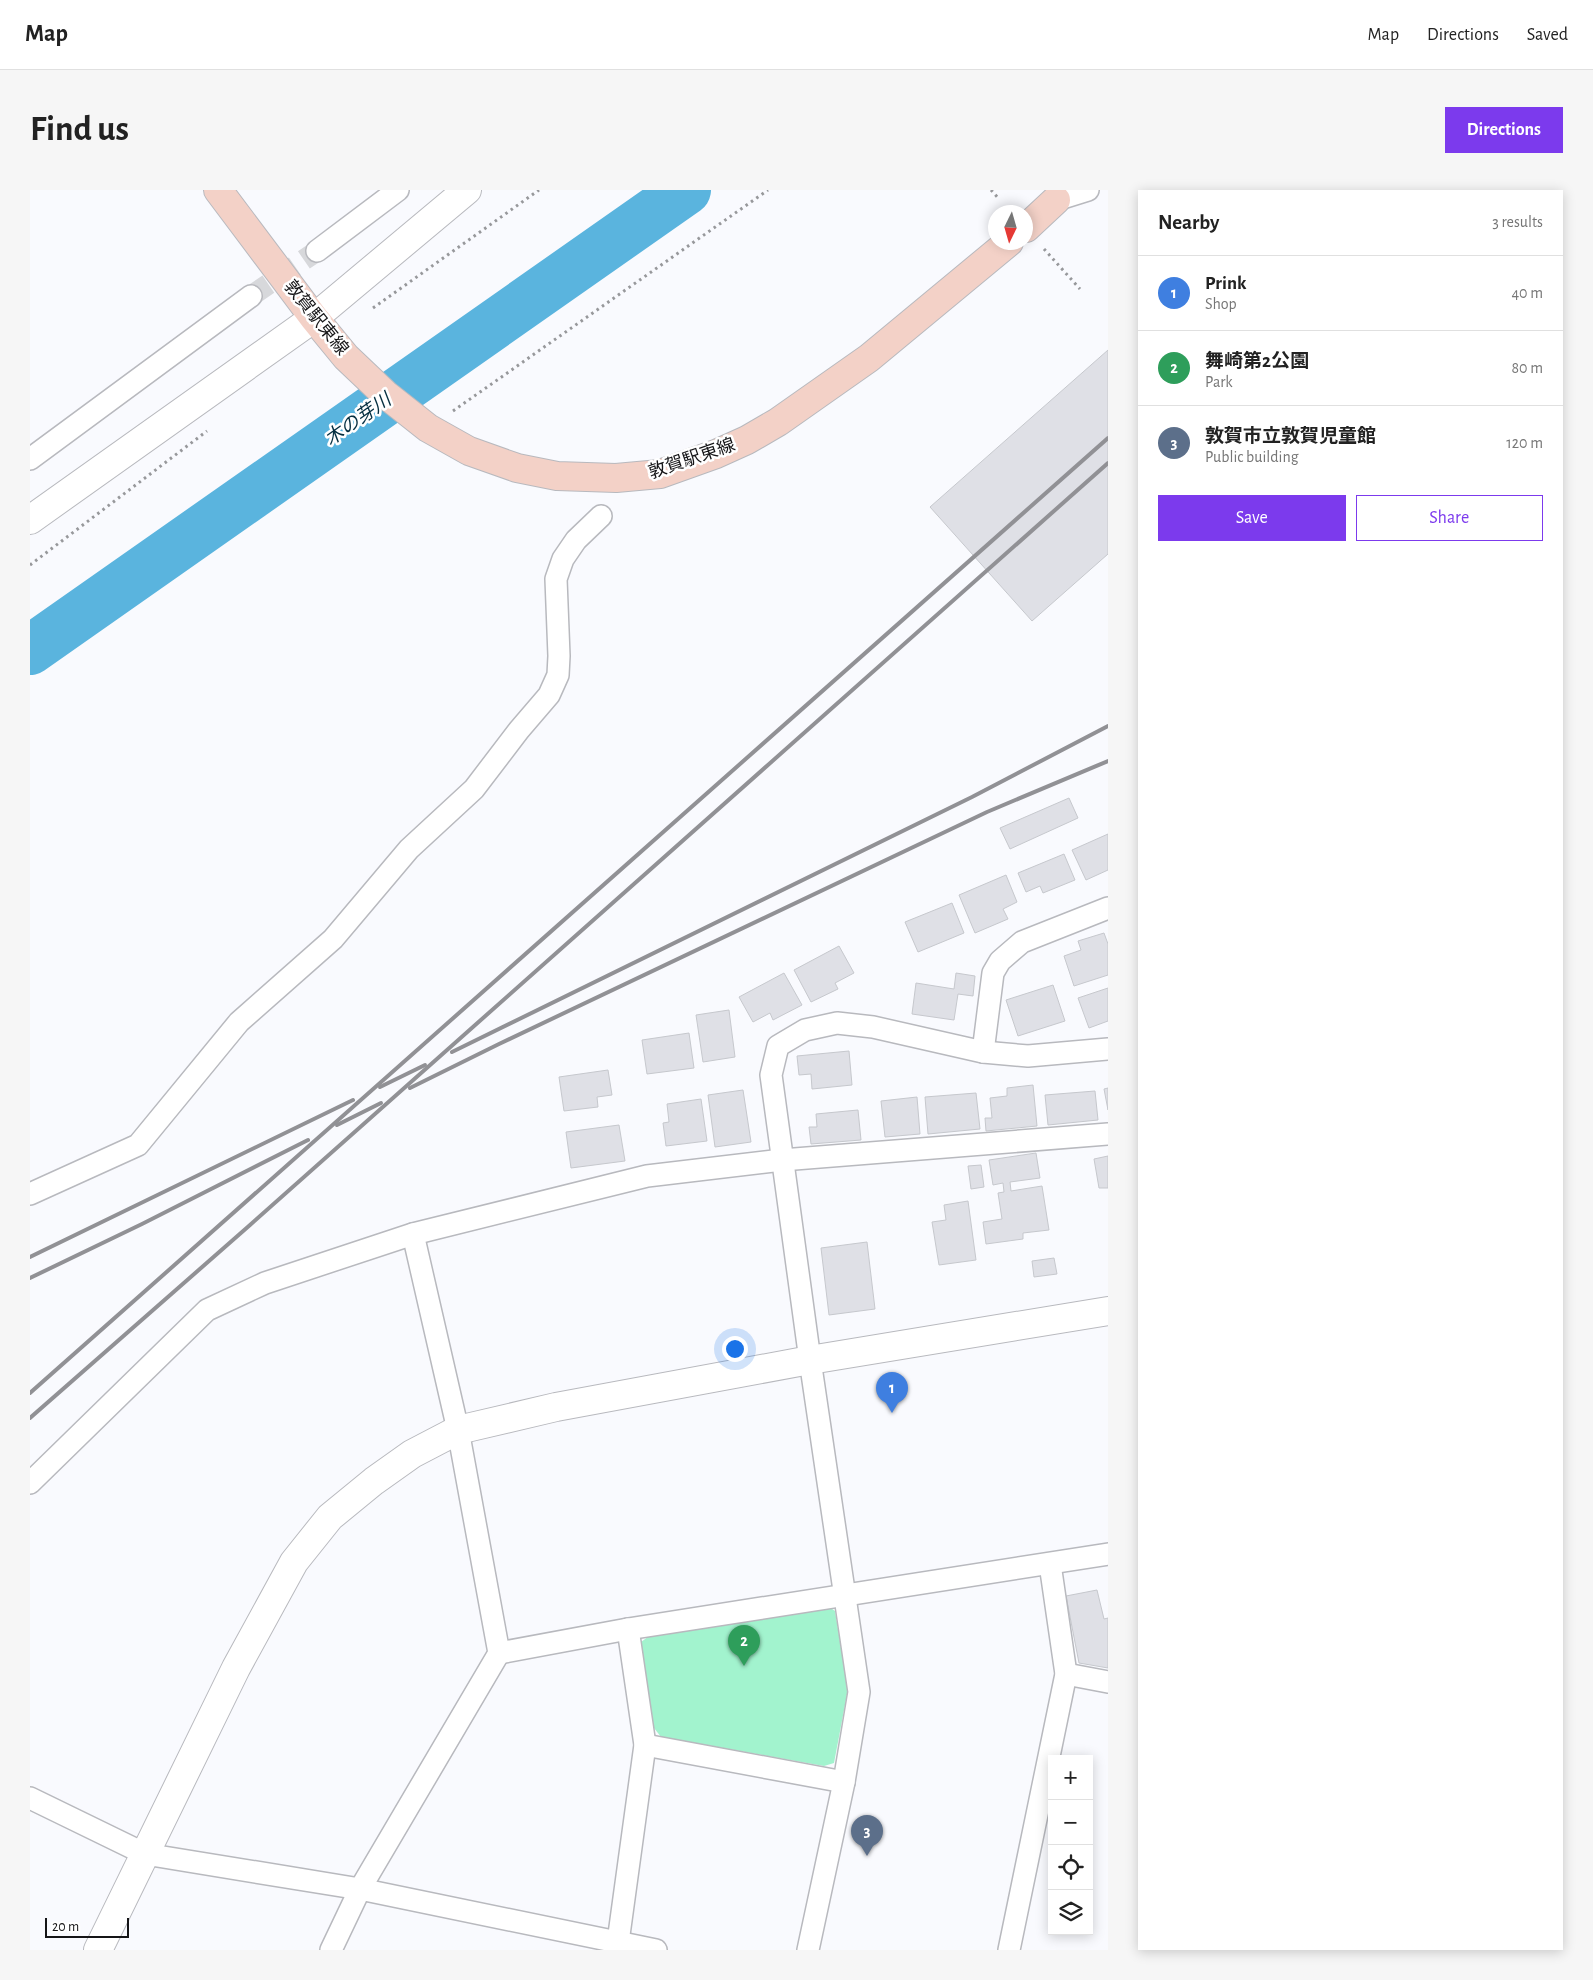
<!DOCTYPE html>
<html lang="en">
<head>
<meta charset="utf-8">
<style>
  :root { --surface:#fff; --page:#f6f6f6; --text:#222; --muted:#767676; --line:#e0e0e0; --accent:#7c3aed }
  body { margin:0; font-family:"Alegreya Sans","Noto Sans JP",sans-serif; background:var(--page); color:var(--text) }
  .controls { position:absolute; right:15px; bottom:15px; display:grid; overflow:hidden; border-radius:0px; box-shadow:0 2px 12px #0003 }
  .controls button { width:45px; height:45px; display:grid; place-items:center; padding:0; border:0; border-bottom:1px solid var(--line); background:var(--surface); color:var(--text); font:25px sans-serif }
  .compass { position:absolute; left:958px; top:15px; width:45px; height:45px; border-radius:50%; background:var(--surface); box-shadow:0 2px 12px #0003; rotate:185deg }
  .scale { position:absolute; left:15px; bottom:12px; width:84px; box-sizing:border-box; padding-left:5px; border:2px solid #151517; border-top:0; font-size:14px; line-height:18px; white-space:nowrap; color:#151517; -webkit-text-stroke:4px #fff; paint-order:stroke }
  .you { position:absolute; left:704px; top:1158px; width:18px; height:18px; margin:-12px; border:4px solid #fff; border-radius:50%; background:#1a73e8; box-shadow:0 0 0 8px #1a73e833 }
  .badge { display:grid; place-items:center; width:32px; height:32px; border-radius:50%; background:var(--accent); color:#fff; font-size:16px; font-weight:700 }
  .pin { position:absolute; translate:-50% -41px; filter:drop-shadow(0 1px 2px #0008) }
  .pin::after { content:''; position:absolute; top:26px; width:18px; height:15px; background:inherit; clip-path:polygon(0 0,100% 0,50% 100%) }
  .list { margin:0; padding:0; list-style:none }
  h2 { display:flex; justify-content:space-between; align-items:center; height:65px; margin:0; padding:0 20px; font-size:21px }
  h2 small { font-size:16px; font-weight:400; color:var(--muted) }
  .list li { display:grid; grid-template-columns:32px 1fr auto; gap:15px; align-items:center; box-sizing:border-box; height:75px; padding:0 20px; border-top:1px solid var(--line) }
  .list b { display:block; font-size:19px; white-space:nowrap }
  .list p { margin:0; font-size:16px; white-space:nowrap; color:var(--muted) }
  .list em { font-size:16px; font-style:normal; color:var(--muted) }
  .actions { display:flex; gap:10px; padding:15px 20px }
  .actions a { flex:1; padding:11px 0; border:1px solid var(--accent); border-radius:0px; text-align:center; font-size:18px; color:var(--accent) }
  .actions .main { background:var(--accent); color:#fff }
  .icon { flex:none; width:28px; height:28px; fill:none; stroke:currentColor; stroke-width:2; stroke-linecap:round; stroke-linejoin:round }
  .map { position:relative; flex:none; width:1078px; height:1760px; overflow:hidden; border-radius:0px }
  header { display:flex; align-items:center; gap:30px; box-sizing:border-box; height:70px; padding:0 25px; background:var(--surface); border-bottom:1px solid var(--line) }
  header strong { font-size:24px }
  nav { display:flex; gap:28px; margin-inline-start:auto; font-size:18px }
  .intro { display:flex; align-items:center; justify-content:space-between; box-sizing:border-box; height:120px; padding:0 30px }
  h1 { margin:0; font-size:35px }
  .button { padding:12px 22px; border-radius:0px; background:var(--accent); color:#fff; font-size:18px; font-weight:700 }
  main { display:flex; gap:30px; padding:0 30px }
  aside { flex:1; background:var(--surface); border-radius:0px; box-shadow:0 2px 12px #0003 }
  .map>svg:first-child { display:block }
</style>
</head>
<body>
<header>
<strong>Map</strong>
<nav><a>Map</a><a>Directions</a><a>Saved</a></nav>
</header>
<div class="intro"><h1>Find us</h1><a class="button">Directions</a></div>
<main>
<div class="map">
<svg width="1078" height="1760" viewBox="0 0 1078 1760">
  <rect width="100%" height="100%" fill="#f9fafe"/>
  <path fill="#a2f3ce" d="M795 1414 805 1421 818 1499 804 1573 794 1576 631 1547 624 1538 611 1452 622 1444Z"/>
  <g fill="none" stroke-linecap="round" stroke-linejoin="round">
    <path stroke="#5ab4de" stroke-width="50" d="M0 460 656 0"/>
  </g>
  <g fill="#dfe0e6" stroke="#c6c8cd">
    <path d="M1078 160V364L1002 431 900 317Z"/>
    <path d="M1039 608 1048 628 980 659 970 638Z"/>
    <path d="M1078 644V680L1056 690 1042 660Z"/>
    <path d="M1034 664 1045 690 1013 703 1010 696 996 702 988 683Z"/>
    <path d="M976 685 987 712 973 719 978 729 945 743 929 705Z"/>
    <path d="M922 713 934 743 888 762 875 732Z"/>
    <path d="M1074 743 1078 754V785L1044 796 1034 766 1051 760 1048 751Z"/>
    <path d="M809 756 824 783 805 793 808 799 781 812 764 780Z"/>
    <path d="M754 783 772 815 743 830 740 823 723 832 709 807Z"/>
    <path d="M926 783 945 786 943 806 928 804 924 830 882 824 886 793 924 799Z"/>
    <path d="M1023 795 1035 831 988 846 976 810Z"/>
    <path d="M1078 798V831L1059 838 1048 808Z"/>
    <path d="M699 820 705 867 673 872 666 825Z"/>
    <path d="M659 843 664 878 617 884 612 850Z"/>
    <path d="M819 861 822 895 782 899 781 884 769 885 767 866Z"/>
    <path d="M578 880 582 905 567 907 568 917 534 921 529 887Z"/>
    <path d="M1003 895 1007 936 956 941 955 928H962L960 908 977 906V898Z"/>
    <path d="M1078 898V920L1074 899Z"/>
    <path d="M713 900 721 952 685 957 678 905Z"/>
    <path d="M1065 901 1068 930 1018 935 1015 905Z"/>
    <path d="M946 903 950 939 898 944 895 907Z"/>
    <path d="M887 907 890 944 855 947 851 911Z"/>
    <path d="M671 909 677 951 636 956 633 933 639 932 637 914Z"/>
    <path d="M828 920 831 950 781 954 779 937H787L786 924Z"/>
    <path d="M589 935 595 971 541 978 536 942Z"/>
    <path d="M1006 963 1010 988 980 992 981 1001 1012 996 1019 1040 993 1043V1049L956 1054 953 1032 972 1029 968 1003 974 1002 973 993 963 995 959 970Z"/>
    <path d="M1078 966V998H1069L1064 969Z"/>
    <path d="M951 975 954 997 941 999 938 976Z"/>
    <path d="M938 1011 946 1070 909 1075 902 1032 916 1030 914 1015Z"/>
    <path d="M837 1052 845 1119 799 1125 791 1058Z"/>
    <path d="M1024 1068 1027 1084 1004 1087 1002 1071Z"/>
    <path d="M1067 1400 1074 1429 1078 1428V1478L1049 1473 1036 1406Z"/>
  </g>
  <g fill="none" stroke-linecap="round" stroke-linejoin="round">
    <path stroke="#d7d8db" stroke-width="21" stroke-dasharray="21 11" stroke-linecap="butt" d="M221 106 287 61"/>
    <g stroke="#b8b9be" stroke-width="24">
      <g id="minor">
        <path d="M1026 10 1058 0"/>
        <path d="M287 61 368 0"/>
        <path d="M0 269 221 106"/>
        <path d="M953 862 963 783 970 771 992 752 1078 718"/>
        <path d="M0 1004 108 955 209 832 303 749 379 659 444 599 489 540 519 505 528 485 529 466 526 389 533 369 546 350 571 326"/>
        <path d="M0 1293 177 1120 235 1093 383 1044 617 986 752 970 1078 944"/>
        <path d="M469 1463 598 1439 1078 1364"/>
        <path d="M1036 1484 1078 1492"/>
        <path d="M615 1555 814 1592"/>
        <path d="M0 1608 115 1664 330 1699 626 1760"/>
        <path d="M588 1752 615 1555 598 1439"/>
        <path d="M301 1760 330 1699 469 1463 428 1240 383 1044"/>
        <path d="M778 1760 814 1592 829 1502 780 1170 741 885 748 856 775 840 807 833 843 837 953 862 998 866 1078 859"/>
        <path d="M979 1760 1036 1484 1020 1374"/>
      </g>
    </g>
    <g stroke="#b8b9be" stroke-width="30">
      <g id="tertiary">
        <path d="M0 330 284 128 437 0"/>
        <path d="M68 1760 206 1478 264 1372 300 1327 344 1291 382 1264 428 1240 526 1217 780 1170 1078 1121"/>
      </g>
    </g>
    <g stroke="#b8b9be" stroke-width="30">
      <g id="secondary">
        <path d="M188 0 284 128 316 167 355 204 398 238 439 261 487 278 527 286 586 288 630 284 686 264 717 250 748 232 839 168 979 52"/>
        <path d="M996 38 1026 10"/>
      </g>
    </g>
    <g stroke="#97989b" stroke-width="3" stroke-dasharray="2.5 4" stroke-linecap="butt">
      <path d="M961 0 969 9"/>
      <path d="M1014 59 1050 99"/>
      <path d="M343 118 509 0"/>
      <path d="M423 221 738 0"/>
      <path d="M0 375 177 241"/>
    </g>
    <use href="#minor" stroke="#fff" stroke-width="21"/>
    <use href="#tertiary" stroke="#fff" stroke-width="28"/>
    <use href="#secondary" stroke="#f3d1c7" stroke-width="28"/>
    <g stroke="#919195" stroke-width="4">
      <path d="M422 862 942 607 1078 536"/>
      <path d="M350 897 395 875"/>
      <path d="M380 898 469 854 957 622 1078 571"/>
      <path d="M307 935 351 913"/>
      <path d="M0 1067 323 910"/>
      <path d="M0 1088 112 1034 278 950"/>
      <path d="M0 1203 1078 248"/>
      <path d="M0 1228 220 1035 1078 273"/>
    </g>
  </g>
  <g text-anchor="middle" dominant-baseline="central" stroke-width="5" stroke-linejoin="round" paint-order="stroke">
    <g font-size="18" fill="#151517" stroke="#fff">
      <text transform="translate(286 128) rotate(51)">敦賀駅東線</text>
      <text transform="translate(662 269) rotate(-19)">敦賀駅東線</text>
    </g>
    <g font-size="19" font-style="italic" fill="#052f41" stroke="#fff">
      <text transform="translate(328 230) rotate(-35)">木の芽川</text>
    </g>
  </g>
</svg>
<div class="controls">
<button>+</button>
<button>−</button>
<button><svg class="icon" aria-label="locate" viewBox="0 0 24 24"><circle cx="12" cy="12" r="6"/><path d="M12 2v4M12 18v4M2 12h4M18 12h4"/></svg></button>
<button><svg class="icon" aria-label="layers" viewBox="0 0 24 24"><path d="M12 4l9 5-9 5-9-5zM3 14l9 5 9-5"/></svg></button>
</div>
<svg class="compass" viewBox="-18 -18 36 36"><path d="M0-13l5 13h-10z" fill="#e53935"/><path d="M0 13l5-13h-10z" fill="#767676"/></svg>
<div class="scale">20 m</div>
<div class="you"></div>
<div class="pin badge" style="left:862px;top:1223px;background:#3f7fe0">1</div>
<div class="pin badge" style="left:714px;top:1476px;background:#2e9e5b">2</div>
<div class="pin badge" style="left:837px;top:1666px;background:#5c6f8a">3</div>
</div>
<aside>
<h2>Nearby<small>3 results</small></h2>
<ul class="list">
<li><span class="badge" style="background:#3f7fe0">1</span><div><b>Prink</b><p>Shop</p></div><em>40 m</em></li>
<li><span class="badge" style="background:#2e9e5b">2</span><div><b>舞崎第2公園</b><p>Park</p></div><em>80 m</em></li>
<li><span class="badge" style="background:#5c6f8a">3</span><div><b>敦賀市立敦賀児童館</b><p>Public building</p></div><em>120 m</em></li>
</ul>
<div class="actions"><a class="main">Save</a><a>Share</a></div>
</aside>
</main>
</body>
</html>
